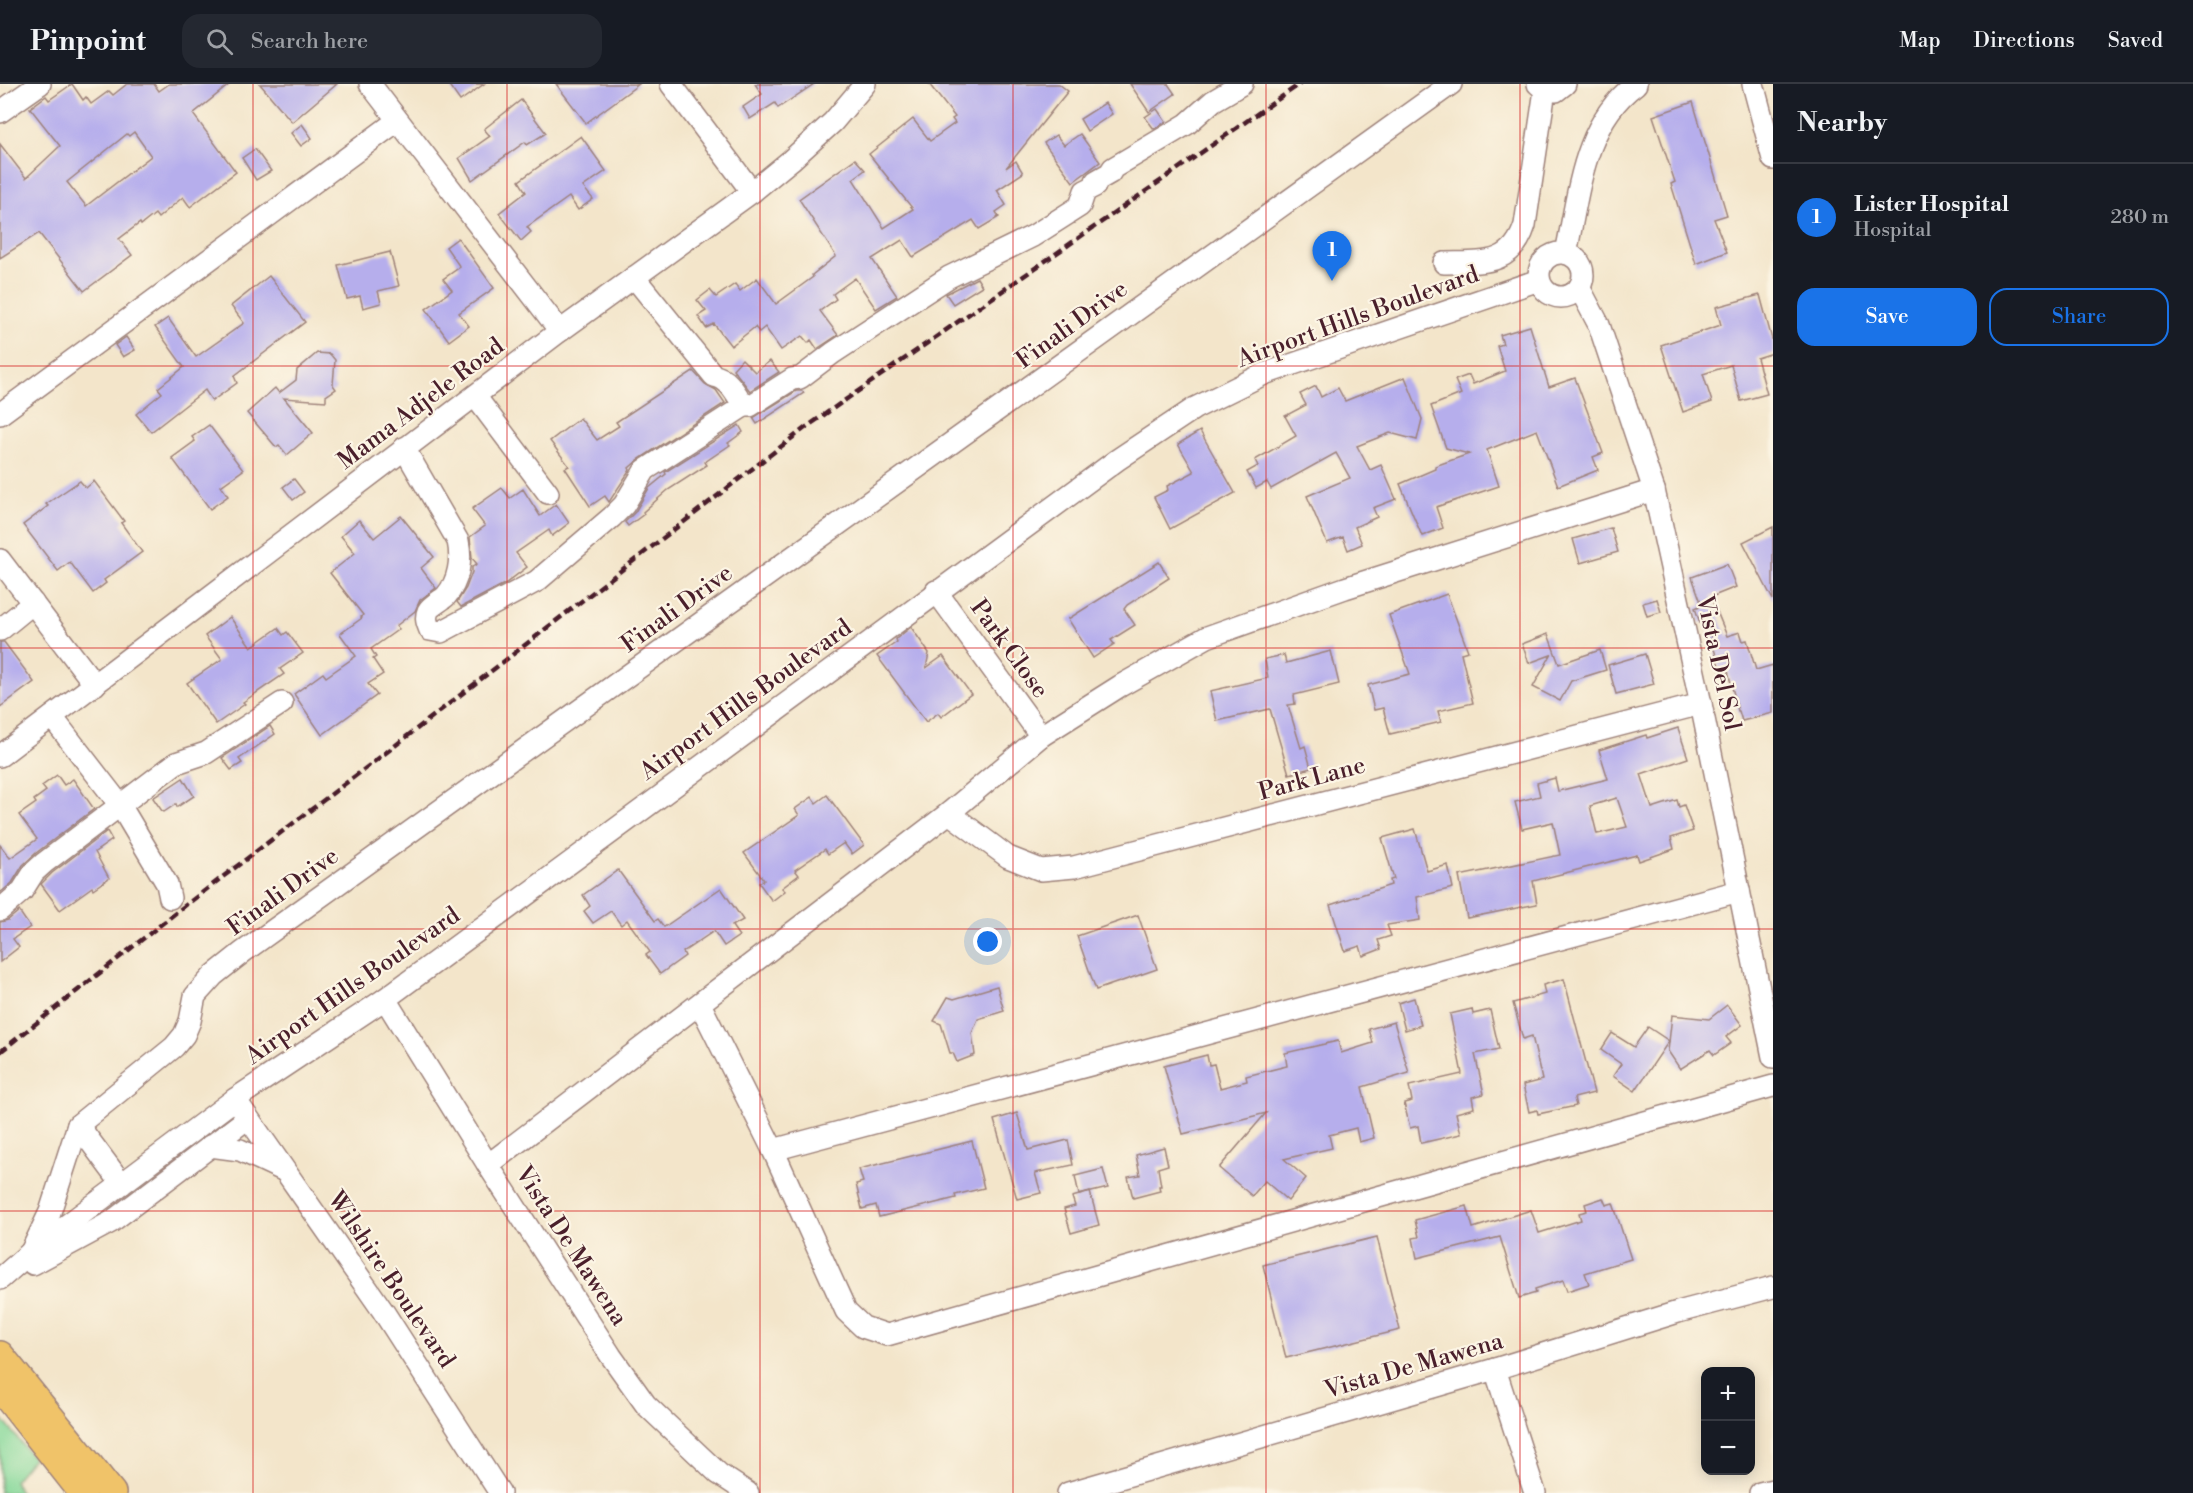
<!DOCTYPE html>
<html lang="en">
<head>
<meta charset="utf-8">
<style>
  :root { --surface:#171b24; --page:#242831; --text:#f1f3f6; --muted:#9ea1a6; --line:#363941; --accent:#1a73e8 }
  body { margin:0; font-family:"Libre Bodoni",serif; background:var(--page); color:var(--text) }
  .controls { position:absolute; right:18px; bottom:18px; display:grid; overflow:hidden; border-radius:12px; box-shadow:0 3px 15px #0003 }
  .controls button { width:54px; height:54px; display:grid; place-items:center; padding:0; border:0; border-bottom:2px solid var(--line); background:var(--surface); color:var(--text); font:30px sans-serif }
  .you { position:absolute; left:988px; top:858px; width:21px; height:21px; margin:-15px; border:4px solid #fff; border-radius:50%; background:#1a73e8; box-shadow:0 0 0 9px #1a73e833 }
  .badge { display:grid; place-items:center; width:39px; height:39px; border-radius:50%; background:var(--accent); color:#fff; font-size:20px; font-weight:700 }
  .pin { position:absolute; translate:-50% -50px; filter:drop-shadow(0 2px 3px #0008) }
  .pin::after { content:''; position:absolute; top:32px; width:21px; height:18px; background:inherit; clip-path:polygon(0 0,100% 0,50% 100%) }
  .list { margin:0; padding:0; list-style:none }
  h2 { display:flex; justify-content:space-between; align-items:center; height:78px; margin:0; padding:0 24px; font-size:26px }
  h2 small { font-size:20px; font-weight:400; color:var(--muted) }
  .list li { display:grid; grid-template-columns:39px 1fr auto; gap:18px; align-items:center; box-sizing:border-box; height:108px; padding:0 24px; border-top:2px solid var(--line) }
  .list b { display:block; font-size:22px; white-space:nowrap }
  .list p { margin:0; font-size:20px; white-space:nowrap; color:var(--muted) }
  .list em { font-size:20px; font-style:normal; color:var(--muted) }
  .actions { display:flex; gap:12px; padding:18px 24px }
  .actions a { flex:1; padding:14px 0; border:2px solid var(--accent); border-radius:18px; text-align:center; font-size:21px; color:var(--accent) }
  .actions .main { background:var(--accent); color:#fff }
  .icon { flex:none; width:33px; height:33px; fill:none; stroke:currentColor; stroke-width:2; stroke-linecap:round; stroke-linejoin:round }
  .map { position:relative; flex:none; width:1773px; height:1409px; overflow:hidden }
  header { display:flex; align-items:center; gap:36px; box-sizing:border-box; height:84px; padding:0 30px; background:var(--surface); border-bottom:2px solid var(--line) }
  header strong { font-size:28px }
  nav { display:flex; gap:33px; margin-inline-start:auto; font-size:21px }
  .search { width:420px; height:54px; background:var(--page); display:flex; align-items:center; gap:15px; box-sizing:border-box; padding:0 21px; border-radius:18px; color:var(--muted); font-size:22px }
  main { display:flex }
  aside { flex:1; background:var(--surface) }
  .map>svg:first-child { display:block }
</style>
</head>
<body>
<header>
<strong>Pinpoint</strong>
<div class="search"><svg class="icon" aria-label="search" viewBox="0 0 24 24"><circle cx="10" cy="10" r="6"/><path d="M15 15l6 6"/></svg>Search here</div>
<nav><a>Map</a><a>Directions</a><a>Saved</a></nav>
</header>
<main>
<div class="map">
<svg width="1773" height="1409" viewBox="0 0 1773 1409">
  <rect width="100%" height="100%" fill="#fcf5e5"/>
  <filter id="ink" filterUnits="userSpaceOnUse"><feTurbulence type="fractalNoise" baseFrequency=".0167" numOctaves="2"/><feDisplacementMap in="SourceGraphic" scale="12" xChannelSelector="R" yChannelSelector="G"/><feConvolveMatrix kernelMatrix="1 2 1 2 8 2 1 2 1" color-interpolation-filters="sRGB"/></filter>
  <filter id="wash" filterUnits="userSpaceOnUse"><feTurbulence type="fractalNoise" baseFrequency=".008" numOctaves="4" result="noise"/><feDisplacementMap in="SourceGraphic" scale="24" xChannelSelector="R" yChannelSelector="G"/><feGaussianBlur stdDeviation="1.35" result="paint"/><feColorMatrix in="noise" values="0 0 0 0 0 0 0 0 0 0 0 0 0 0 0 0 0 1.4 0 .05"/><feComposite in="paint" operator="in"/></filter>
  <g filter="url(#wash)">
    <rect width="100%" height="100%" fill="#f3e5ca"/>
    <path fill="#85d899" stroke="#687c62" stroke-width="1.5" d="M0 1332 33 1374 14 1397 21 1409H0Z"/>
    <g id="blocks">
      <g fill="#b6aeec" fill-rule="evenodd">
        <path d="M72 0 83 16 86 13 91 20 109 7 113 11 127 0H154L159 7 169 0H230L193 30 236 88 190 123 183 113 158 134 155 130 141 141 140 139 119 155 132 171 84 207 39 149 0 174V60L26 94 60 62 30 24 46 12 49 16ZM134 48 151 72 86 122 67 98 127 50 129 52Z"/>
        <path d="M260 0H337L292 38Z"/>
        <path d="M448 0H484L460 17Z"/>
        <path d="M556 0H639L586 39Z"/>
        <path d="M755 0H814L778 24 775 19 750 35 743 23 762 10Z"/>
        <path d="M929 0H1059L1068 7 1006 84 1016 77 1023 89 997 106 1006 121 996 128 999 133 979 145 973 136 913 173 902 156 872 175 897 212 876 225 855 194 833 210 836 215 820 227 838 251 817 265 811 256 808 259 802 252 781 266 765 243 759 248 755 243 731 262 714 240 706 244 698 232 706 227 697 216 710 206 716 213 735 200 740 207 757 194 776 220 813 193 812 191 836 172 799 115 855 75 865 86 853 95 884 144 913 125 869 70 913 35 930 57 955 39 952 35 955 33Z"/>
        <path d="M1130 0H1168L1175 10 1149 28Z"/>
        <path d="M521 16 546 49 527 61 525 58 472 96 459 74 490 52 484 45Z"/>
        <path d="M1693 18 1727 131 1714 135 1727 168 1696 180 1671 100 1675 98 1653 32Z"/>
        <path d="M1105 19 1112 30 1087 47 1080 35Z"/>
        <path d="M1157 25 1166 38 1154 45 1145 33Z"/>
        <path d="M302 40 312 54 301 62 291 49Z"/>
        <path d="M1080 50 1100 78 1073 98 1044 59 1056 51 1064 61Z"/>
        <path d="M581 52 606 87 583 103 593 115 578 126 569 113 527 143 531 148 521 157 499 129 526 108 519 97Z"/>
        <path d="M255 65 271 87 256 96 242 74Z"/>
        <path d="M458 154 494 204 459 229 469 242 449 257 426 225 452 206 443 195 460 183 446 163Z"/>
        <path d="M390 168 399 202 378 207 381 219 363 224 360 212 347 215 338 181Z"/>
        <path d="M269 192 305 238 234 292 237 299 212 317 205 306 151 348 136 330 162 309 158 304 184 283 155 243 168 234 196 273 244 239 231 222Z"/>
        <path d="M977 194 982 202 953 220 946 210Z"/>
        <path d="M1760 211 1773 259V269L1757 274 1767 310 1741 317 1731 281 1703 290 1712 318 1683 328 1661 261 1721 241 1716 223Z"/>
        <path d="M1530 242 1549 303 1575 294 1603 369 1593 373 1598 386 1558 402 1537 346 1487 366 1499 402 1436 423 1443 444 1422 452 1400 400 1435 385V382L1469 370 1446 364 1431 322 1461 310 1455 296 1469 291 1473 300 1505 287 1497 262 1503 260 1500 251Z"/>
        <path d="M126 253 135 266 123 273 115 261Z"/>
        <path d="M317 269 330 270 335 276 333 301 336 305 326 312V317L284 314 313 349 287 371 279 361 276 363 247 329 275 304 279 309 296 296 297 286Z"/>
        <path d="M742 275 755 288 770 277 779 288 750 307 733 285Z"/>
        <path d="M693 287 705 300 716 306 725 319 638 376 629 384 630 386 609 418 605 412 590 422 565 384 569 382 550 357 580 334 597 356 619 342 616 338Z"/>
        <path d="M1405 293 1422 335 1417 356 1390 349 1357 362 1370 386 1381 381 1396 415 1373 424 1377 433 1355 443 1362 460 1348 466 1343 453 1327 459 1307 412 1350 394 1336 369 1271 405 1267 398 1256 404 1247 388 1258 382 1255 376 1296 352 1285 332 1306 321 1300 310 1316 302 1321 313 1338 304 1345 317Z"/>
        <path d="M802 307 804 309 757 340 753 334 796 307Z"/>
        <path d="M209 341 243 386 221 402 228 412 210 425 172 374 195 357 192 353Z"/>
        <path d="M739 341 743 348 728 359 730 361 705 378 707 381 668 406 643 428 644 430 628 442 625 438 635 428 649 404 666 390 665 388Z"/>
        <path d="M1200 347 1235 409 1170 445 1154 413 1168 406 1167 402 1194 388 1178 360Z"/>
        <path d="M294 395 304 408 293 416 283 403Z"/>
        <path d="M80 397 86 404 94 397 124 437 121 439 142 468 104 496 106 499 93 509 70 478 58 487 23 441 48 422 46 420Z"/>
        <path d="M502 404 510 414 523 405 540 432 556 420 569 439 552 452 549 446 516 469 527 483 506 499 461 523 457 518 466 504 472 488V483L477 480 472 474 470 453 485 442 472 425Z"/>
        <path d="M401 432 434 473 421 484 436 504 420 516 415 527 396 542 399 545 371 565 376 573 373 575 383 590 368 600 377 611 322 651 294 610 323 589 326 593 356 572 340 550 362 534 361 533 363 531 330 489 355 469 341 452 359 436 374 454Z"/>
        <path d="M1773 443V516L1743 458Z"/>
        <path d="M1611 444 1618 468 1580 479 1573 455Z"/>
        <path d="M1159 478 1169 494 1127 521 1124 525 1135 541 1111 556 1114 560 1093 574 1068 535Z"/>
        <path d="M1727 480 1736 503 1711 513 1727 552 1740 548 1743 557 1747 556 1756 586 1773 581V629L1742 637 1739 627H1738L1728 587 1721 589 1706 537 1700 539 1695 524 1702 521 1692 493Z"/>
        <path d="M1447 510 1468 567 1461 569 1473 619 1438 627 1441 638 1390 650 1383 624 1374 626 1368 601 1410 590 1389 531Z"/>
        <path d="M1657 515 1661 528 1647 532 1643 519Z"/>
        <path d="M230 533 251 563 278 544 283 551 287 548 303 569 280 585 284 590 243 618 245 620 216 640 187 599 222 575 205 552Z"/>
        <path d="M911 543 929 569 926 584 943 572 971 610 941 633 938 629 926 638 877 572 897 558 896 555Z"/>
        <path d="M1548 550 1559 580 1600 566 1606 586 1571 597 1560 617 1533 603 1551 571 1529 579 1522 560Z"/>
        <path d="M0 558H4L34 598 0 623Z"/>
        <path d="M1331 567 1339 600 1294 611 1295 620 1288 621 1301 664 1305 662 1311 684 1289 690 1270 625 1217 637 1210 607 1268 594 1265 575 1284 571 1286 579Z"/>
        <path d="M1645 570 1654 600 1616 610 1608 581Z"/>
        <path d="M270 642 275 650 239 675 242 679 231 686 222 674Z"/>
        <path d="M1678 644 1688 674 1641 690 1652 724 1677 716 1679 723 1684 721 1693 747 1671 754 1674 765 1639 777 1637 771 1533 797 1537 820 1467 834 1459 792 1560 771 1553 738 1522 745 1515 718 1540 712 1537 699 1555 694 1558 707 1608 695 1599 666 1646 651 1647 654ZM1617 714 1627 743 1597 750 1590 722Z"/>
        <path d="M57 691 64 701 73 695 94 725 36 769 23 781 12 799 0 809V761L10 774 37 755 19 731 36 719 34 716 46 707 42 702Z"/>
        <path d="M183 694 194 712 177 723 176 720 164 728 162 727 153 714Z"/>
        <path d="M827 711 864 761 852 770 844 759 828 770 825 765 795 786 799 791 782 804 785 807 772 817 759 799 764 796 744 769 799 731 795 725 812 713 816 719Z"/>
        <path d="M1415 745 1427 787 1448 781 1453 804 1417 813 1420 836 1387 841 1391 852 1378 856 1381 865 1363 872 1360 862 1345 867 1330 821 1391 801 1390 796 1394 795 1382 754Z"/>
        <path d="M107 747 112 756 95 768 109 794 93 805 92 803 60 826 41 800 52 789Z"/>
        <path d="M618 786 655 837 658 835 664 843 721 804 743 836 732 842 739 852 724 862 714 847 683 868 685 872 660 890 646 871 650 868 627 836 621 841 611 827 593 839 584 827 590 822 583 811Z"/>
        <path d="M19 827 30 843 13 855 19 863 0 878V838L8 836Z"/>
        <path d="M1138 831 1157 885 1096 906 1077 852Z"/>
        <path d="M1564 895 1594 1009 1574 1014 1576 1022 1538 1030 1537 1026 1529 1028 1523 1001 1542 996 1532 952 1523 955 1513 919 1545 910 1543 901Z"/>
        <path d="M997 902 1004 927 978 935 972 949 975 971 957 978 953 969H950L941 940 934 937 948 913 954 915Z"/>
        <path d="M1414 914 1421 941 1405 946 1398 919Z"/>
        <path d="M1727 921 1742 941 1726 953 1731 959 1714 971 1710 966 1680 985 1668 967 1672 931 1709 935Z"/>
        <path d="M1472 925 1473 930 1490 926 1499 965 1475 970 1484 1010 1472 1013 1474 1024 1456 1029 1461 1050 1421 1059 1418 1042 1410 1044 1404 1019 1412 1017 1409 1002 1462 990 1450 930Z"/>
        <path d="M1394 938 1409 989 1362 1003 1374 1054 1359 1058 1356 1044 1329 1051 1332 1064 1284 1075 1306 1094 1288 1117 1265 1097 1252 1112 1219 1084 1266 1029 1183 1050 1164 982 1207 971 1209 981 1214 980 1220 1004 1247 997 1246 992 1287 982 1285 969 1338 957 1341 969 1373 959 1369 945Z"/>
        <path d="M1648 943 1669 957 1635 1007 1613 992 1621 980 1601 966 1612 949 1634 963Z"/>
        <path d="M1017 1029 1028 1066 1068 1056 1073 1081 1035 1089 1041 1109 1017 1115 994 1036Z"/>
        <path d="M972 1057 984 1104 955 1111 956 1114 879 1133 876 1121 862 1125 856 1100 863 1098 859 1085Z"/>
        <path d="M1164 1063 1168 1081 1158 1084 1161 1102H1159L1160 1107 1133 1114 1128 1093 1140 1091 1136 1071Z"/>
        <path d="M1103 1085 1108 1104 1079 1111 1075 1092Z"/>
        <path d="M1090 1108 1099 1141 1071 1149 1064 1125 1075 1122 1072 1113Z"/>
        <path d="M1603 1114 1606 1121 1613 1119 1631 1175 1585 1189 1589 1200 1567 1207 1563 1196 1535 1205 1536 1209 1519 1214 1500 1153 1417 1174 1413 1154 1419 1153 1415 1136 1467 1122 1473 1144 1531 1126 1539 1149 1581 1136 1579 1129 1587 1127 1585 1120Z"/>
        <path d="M1377 1153 1400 1246 1286 1274 1263 1181Z"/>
      </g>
    </g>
  </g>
  <g filter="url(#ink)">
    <use href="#blocks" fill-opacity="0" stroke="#9e827a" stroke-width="1.5"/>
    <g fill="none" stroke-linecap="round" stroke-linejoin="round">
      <g stroke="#9e827a" stroke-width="24">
        <g id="minor">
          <path d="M370 0 560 247"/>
          <path d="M671 0 752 108"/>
          <path d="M1538 0 1545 6 1556 7 1565 0"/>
          <path d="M1753 0 1773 75"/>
          <path d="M0 28 40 0"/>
          <circle cx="1561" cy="191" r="22"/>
          <path d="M1566 169C1579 109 1583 39 1636 0"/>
          <path d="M1444 179C1481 178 1512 183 1525 141L1545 6"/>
          <path d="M634 193 714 292C729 294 736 310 744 322H750L792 295 800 294 833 269 949 193 1033 152 1080 122 1085 107 1095 102 1096 97 1110 89 1113 84 1187 40 1213 17 1242 0"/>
          <path d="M1580 205 1599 241 1654 406 1701 620 1773 973"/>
          <path d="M475 312 548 409"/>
          <path d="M0 330 397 37"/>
          <path d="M404 364 458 457C462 475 459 497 446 512 441 517 431 521 428 527 425 534 427 539 430 546L441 548 537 497 612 433 624 421 645 386 744 322"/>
          <path d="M0 476 95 601"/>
          <path d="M936 507 1041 652"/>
          <path d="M0 546 33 519"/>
          <path d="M52 633 120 721 167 800 170 814"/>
          <path d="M0 672 560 247 752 108 791 76 833 38 865 0"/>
          <path d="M949 729 1008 773 1041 786 1074 783 1701 620"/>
          <path d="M0 826 22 807 34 788 44 779 176 679 206 669 282 619"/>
          <path d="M385 915 488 1081 611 1272 646 1321 719 1390 748 1409"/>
          <path d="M700 920 773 1066 846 1227 863 1243 887 1251 1773 1002"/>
          <path d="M235 1015 383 1227 500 1409"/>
          <path d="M78 1041 122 1100"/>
          <path d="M210 1062 240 1066 283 1086"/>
          <path d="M773 1066 1739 807"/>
          <path d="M488 1081 949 729 1041 652 1120 602 1207 553 1345 504 1654 406"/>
          <path d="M31 1168 50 1128 78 1041 174 963 184 951 190 937 195 912 214 891 243 868 1451 0"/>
          <path d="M33 1180 111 1138 248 1034"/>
          <path d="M0 1195 31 1168 235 1015 385 915 1117 376 1195 324 1264 290 1539 196"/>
          <path d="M1495 1285 1535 1409"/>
          <path d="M1068 1409 1495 1285 1678 1228 1773 1203"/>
          <path d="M1760 1409 1773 1406"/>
        </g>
      </g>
      <g stroke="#9e827a" stroke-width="30">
        <g id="major">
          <path d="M0 1271 112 1409"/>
          <path d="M0 1304 83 1409"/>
        </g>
      </g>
      <use href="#minor" stroke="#fff" stroke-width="21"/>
      <use href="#major" stroke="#f0c369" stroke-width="27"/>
      <path stroke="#4a1f2b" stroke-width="4.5" stroke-dasharray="9 4.5" stroke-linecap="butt" d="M0 968 178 827 392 664 805 344 1300 0"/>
    </g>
  </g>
  <path fill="none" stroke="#d62828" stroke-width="1.5" stroke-opacity="0.55" d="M253 0V1409M507 0V1409M760 0V1409M1013 0V1409M1266 0V1409M1520 0V1409M0 282H1773M0 564H1773M0 845H1773M0 1127H1773"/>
  <g text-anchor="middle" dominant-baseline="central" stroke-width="4.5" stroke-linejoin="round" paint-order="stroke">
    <g font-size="24" fill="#4a1f2b" stroke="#fcf5e5">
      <text transform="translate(1358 233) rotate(-20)">Airport Hills Boulevard</text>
      <text transform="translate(1072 241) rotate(-36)">Finali Drive</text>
      <text transform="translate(421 320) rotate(-37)">Mama Adjele Road</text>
      <text transform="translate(677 525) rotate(-36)">Finali Drive</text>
      <text transform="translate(1009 565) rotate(54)">Park Close</text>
      <text transform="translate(1718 579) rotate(78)">Vista Del Sol</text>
      <text transform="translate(746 616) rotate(-36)">Airport Hills Boulevard</text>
      <text transform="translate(1312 695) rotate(-15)">Park Lane</text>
      <text transform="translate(283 808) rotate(-36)">Finali Drive</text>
      <text transform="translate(353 902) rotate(-35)">Airport Hills Boulevard</text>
      <text transform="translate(571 1162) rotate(57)">Vista De Mawena</text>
      <text transform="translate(391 1196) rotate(56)">Wilshire Boulevard</text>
      <text transform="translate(1414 1282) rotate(-16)">Vista De Mawena</text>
    </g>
  </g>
</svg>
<div class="controls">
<button>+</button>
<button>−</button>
</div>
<div class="you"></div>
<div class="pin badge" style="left:1332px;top:197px">1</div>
</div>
<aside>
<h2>Nearby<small></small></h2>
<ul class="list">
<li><span class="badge">1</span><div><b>Lister Hospital</b><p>Hospital</p></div><em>280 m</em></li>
</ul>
<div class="actions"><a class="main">Save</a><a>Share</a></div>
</aside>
</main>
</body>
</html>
